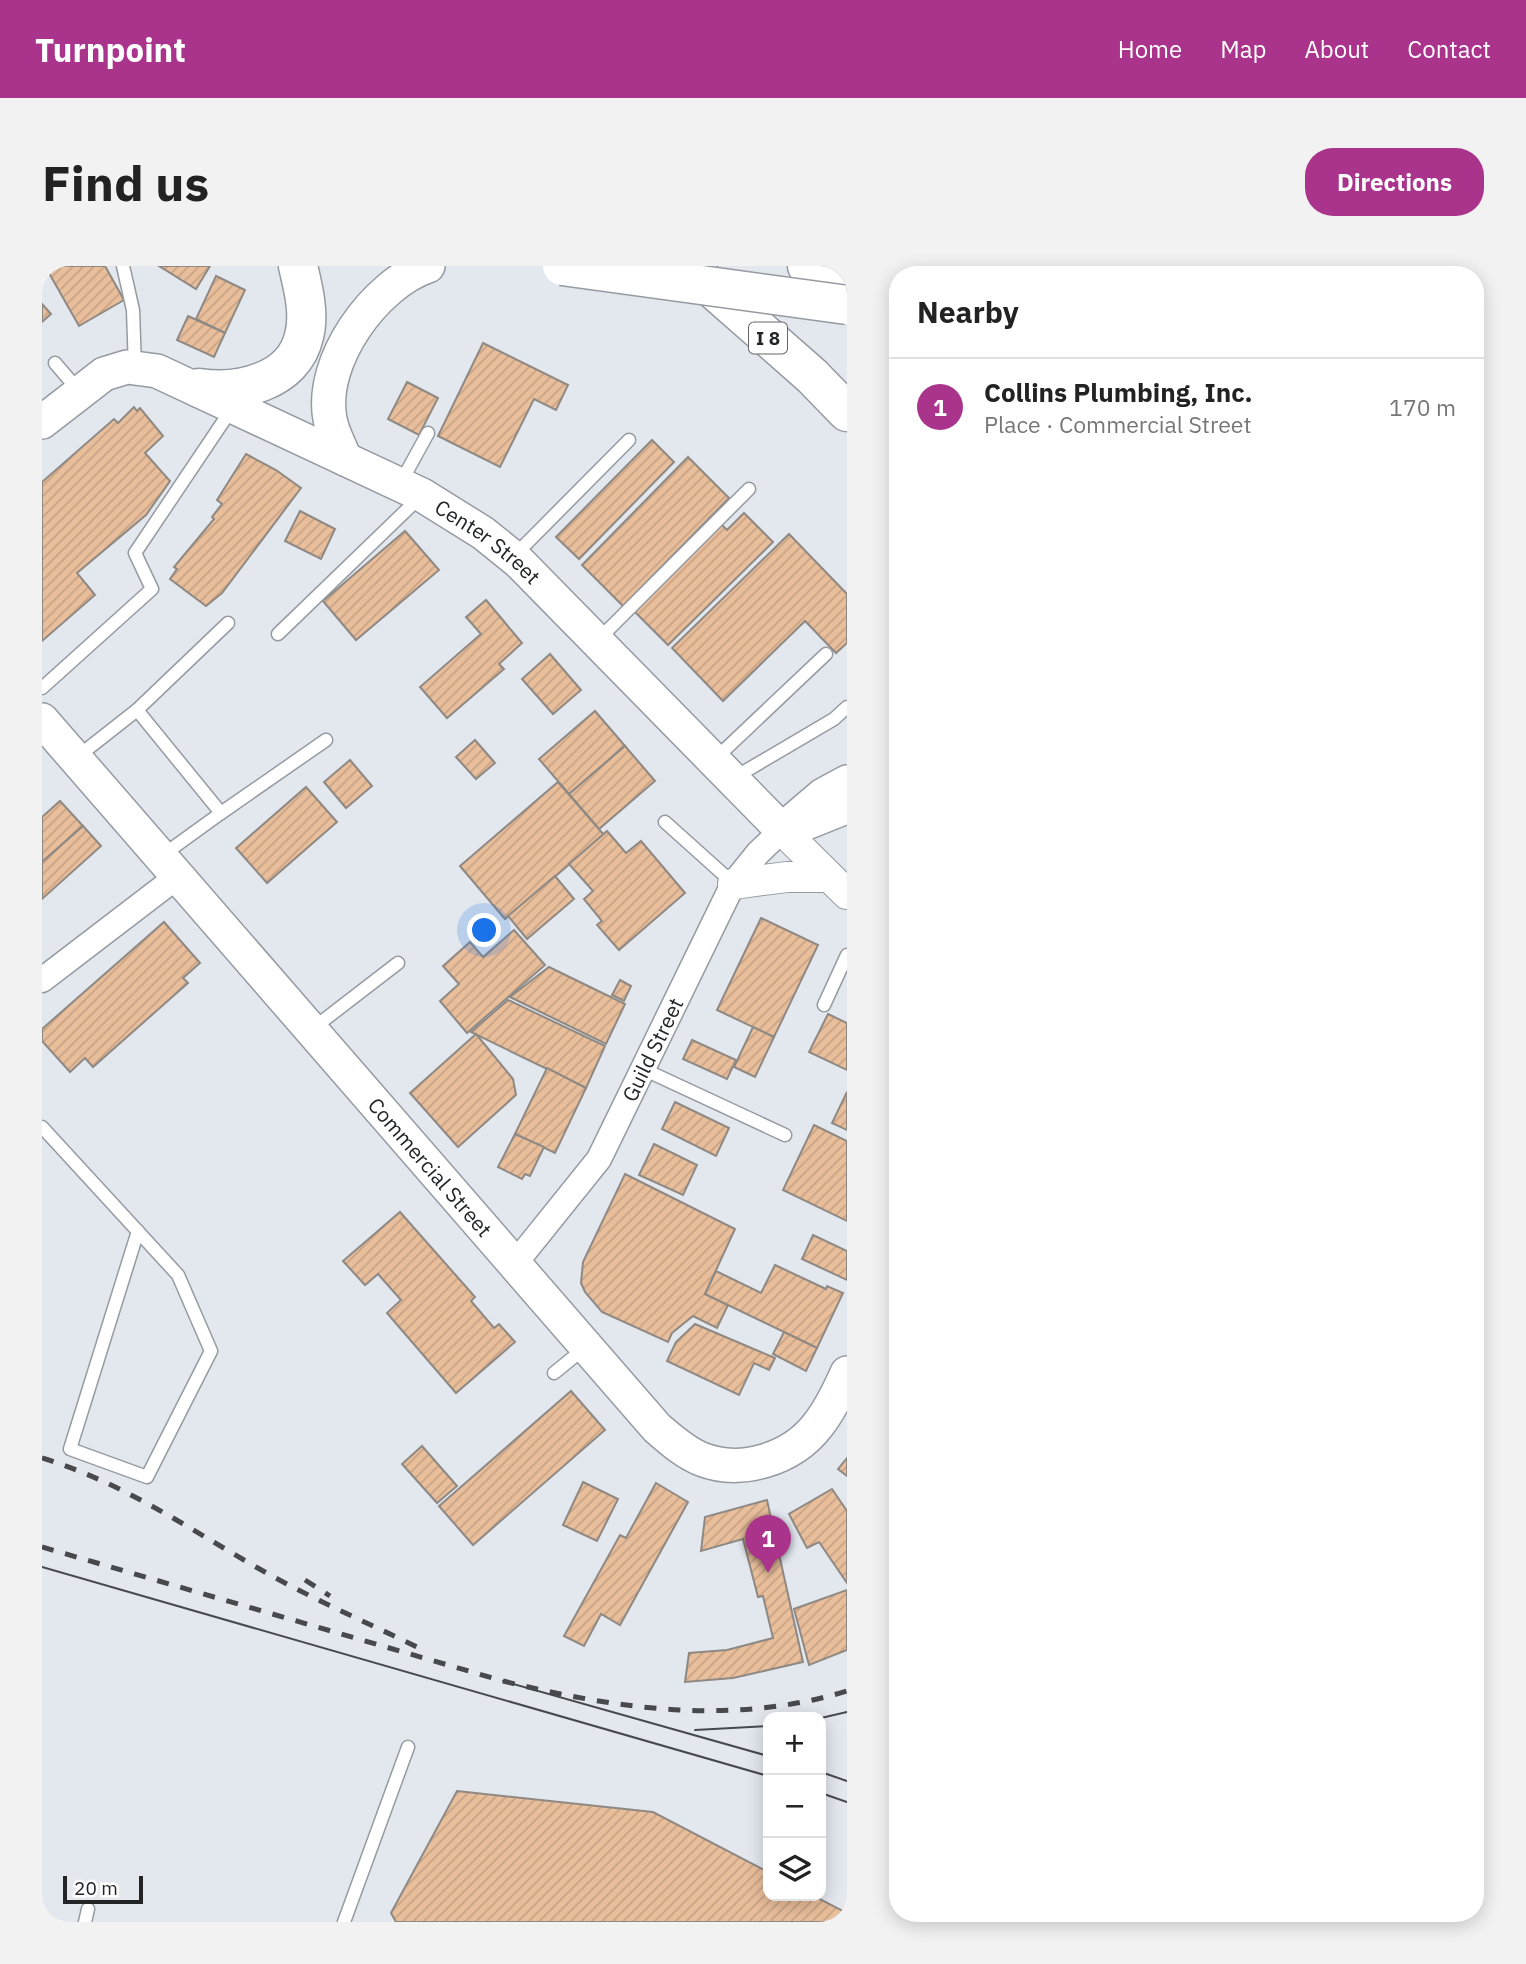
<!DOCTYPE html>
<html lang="en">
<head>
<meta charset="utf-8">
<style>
  :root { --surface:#fff; --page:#f2f2f2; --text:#222; --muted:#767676; --line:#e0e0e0; --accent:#aa348c }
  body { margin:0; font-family:"IBM Plex Sans",sans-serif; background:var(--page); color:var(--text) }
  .controls { position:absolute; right:21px; bottom:21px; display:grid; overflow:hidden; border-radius:14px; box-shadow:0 4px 18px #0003 }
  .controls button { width:63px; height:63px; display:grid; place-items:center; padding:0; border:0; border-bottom:2px solid var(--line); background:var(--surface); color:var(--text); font:35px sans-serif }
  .scale { position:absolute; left:21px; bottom:18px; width:80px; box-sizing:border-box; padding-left:7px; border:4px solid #222426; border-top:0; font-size:19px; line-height:24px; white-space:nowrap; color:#222426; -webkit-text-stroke:5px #fff; paint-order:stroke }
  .you { position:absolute; left:443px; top:665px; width:24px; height:24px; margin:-18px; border:5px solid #fff; border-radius:50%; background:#1a73e8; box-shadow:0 0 0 10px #1a73e833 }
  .badge { display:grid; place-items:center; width:46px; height:46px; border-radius:50%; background:var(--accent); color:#fff; font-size:23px; font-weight:700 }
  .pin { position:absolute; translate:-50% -58px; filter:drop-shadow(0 2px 4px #0008) }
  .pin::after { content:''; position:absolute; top:37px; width:24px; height:21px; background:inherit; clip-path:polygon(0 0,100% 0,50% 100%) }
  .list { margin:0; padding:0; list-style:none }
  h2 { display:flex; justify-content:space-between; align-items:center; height:91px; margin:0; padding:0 28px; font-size:30px }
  h2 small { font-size:23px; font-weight:400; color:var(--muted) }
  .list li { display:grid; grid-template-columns:46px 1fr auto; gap:21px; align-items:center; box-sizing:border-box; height:98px; padding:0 28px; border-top:2px solid var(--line) }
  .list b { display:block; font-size:26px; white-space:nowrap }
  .list p { margin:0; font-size:23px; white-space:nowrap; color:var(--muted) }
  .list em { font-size:23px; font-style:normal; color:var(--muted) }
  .icon { flex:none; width:38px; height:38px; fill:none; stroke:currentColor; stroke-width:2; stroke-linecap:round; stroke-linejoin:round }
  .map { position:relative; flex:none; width:805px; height:1656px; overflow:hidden; border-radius:28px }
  header { display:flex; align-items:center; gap:42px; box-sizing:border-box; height:98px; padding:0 35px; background:var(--accent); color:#fff }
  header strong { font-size:33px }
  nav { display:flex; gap:38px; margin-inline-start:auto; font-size:24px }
  .intro { display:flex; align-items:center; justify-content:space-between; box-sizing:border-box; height:168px; padding:0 42px }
  h1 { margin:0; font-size:49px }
  .button { padding:18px 32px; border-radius:28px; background:var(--accent); color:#fff; font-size:24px; font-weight:700 }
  main { display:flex; gap:42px; padding:0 42px }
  aside { flex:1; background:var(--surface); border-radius:28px; box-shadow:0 4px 18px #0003 }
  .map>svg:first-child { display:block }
</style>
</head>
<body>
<header>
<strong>Turnpoint</strong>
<nav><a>Home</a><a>Map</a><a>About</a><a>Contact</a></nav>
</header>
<div class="intro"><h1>Find us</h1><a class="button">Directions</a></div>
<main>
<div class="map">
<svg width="805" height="1656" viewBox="0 0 805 1656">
  <defs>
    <pattern id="building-hatch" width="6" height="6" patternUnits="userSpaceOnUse" patternTransform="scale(1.75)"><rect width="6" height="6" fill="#e9be9b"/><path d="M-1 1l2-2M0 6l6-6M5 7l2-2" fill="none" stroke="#c8a385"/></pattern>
  </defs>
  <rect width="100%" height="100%" fill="#e3e7ee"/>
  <g fill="url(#building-hatch)" stroke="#8f8984" stroke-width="2">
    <path d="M3 0H63L82 34 37 60Z"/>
    <path d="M117 0H168L154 23Z"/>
    <path d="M174 10 203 24 183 67 154 53Z"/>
    <path d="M0 38 9 48 0 56Z"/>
    <path d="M146 50 183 67 172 91 135 74Z"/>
    <path d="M441 77 526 119 514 144 492 133 458 201 396 170Z"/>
    <path d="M365 116 396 132 377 169 346 153Z"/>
    <path d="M92 141 95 145 98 142 121 170 103 187 128 215 104 249 35 307 53 329 0 375V216L72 153 76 157Z"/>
    <path d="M610 174 632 196 537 293 514 271Z"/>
    <path d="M204 188 234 204 259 222 180 327 164 340 128 313 135 303 132 301 172 253 170 251 180 238 175 234Z"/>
    <path d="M646 191 687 232 581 340 540 299Z"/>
    <path d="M258 245 293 263 279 293 243 275Z"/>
    <path d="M702 247 731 276 626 379 592 345 679 258 685 264Z"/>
    <path d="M363 265 397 304 314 374 281 335Z"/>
    <path d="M747 268 805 328V377L794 387 763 355 681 435 630 382Z"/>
    <path d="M444 334 480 377 457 398 462 403 405 452 378 421 439 368 424 351Z"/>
    <path d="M508 388 539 424 511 448 480 413Z"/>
    <path d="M553 445 583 480 527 528 497 493Z"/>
    <path d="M433 474 453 497 434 513 414 491Z"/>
    <path d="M583 480 613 515 557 563 527 528Z"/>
    <path d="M308 494 330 520 304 542 282 516Z"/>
    <path d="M516 516 562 569 463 653 418 600Z"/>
    <path d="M264 521 295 556 225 617 194 582Z"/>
    <path d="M18 535 41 560 0 596V551Z"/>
    <path d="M41 560 59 580 0 633V596Z"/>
    <path d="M565 565 584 587 599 575 643 627 577 684 555 659 560 655 542 633 551 625 527 598Z"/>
    <path d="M513 610 532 633 485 673 466 650Z"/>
    <path d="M719 652 776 679 732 771 675 744Z"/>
    <path d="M122 656 158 697 141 712 146 717 51 801 43 792 28 806 0 775V763Z"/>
    <path d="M472 664 503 699 425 767 398 735 417 718 401 700 428 676 441 691Z"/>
    <path d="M507 701 583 738 564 778 468 731Z"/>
    <path d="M578 714 589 720 582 735 570 729Z"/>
    <path d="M466 734 563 780 544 822 429 766Z"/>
    <path d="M786 748 805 757V804L767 786Z"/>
    <path d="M711 761 732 771 713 811 692 801Z"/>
    <path d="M434 768 471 813 474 829 416 881 368 827Z"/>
    <path d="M650 774 694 794 685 813 641 793Z"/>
    <path d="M505 802 544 822 513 887 473 868Z"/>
    <path d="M805 826V864L790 857Z"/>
    <path d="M633 836 687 862 674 890 620 863Z"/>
    <path d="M772 859 805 875V955L741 924Z"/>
    <path d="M473 868 502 881 488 910 483 908 480 913 456 901Z"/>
    <path d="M612 878 655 899 641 929 597 909Z"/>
    <path d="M583 908 693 963 663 1028 686 1039 675 1062 651 1050 630 1067 626 1076 560 1046 543 1026 539 1017 541 996Z"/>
    <path d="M358 946 433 1031 429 1035 452 1062 457 1058 473 1076 414 1127 345 1047 359 1034 336 1008 323 1019 301 995Z"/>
    <path d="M771 969 805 985V1014L760 993Z"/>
    <path d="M733 999 784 1023 785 1020 801 1027 775 1082 663 1028 674 1005 719 1027Z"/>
    <path d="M653 1058 733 1092 727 1104 712 1097 697 1129 625 1095 634 1076Z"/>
    <path d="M742 1066 775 1082 764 1105 731 1088Z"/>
    <path d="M529 1125 563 1164 431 1279 397 1240Z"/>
    <path d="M380 1180 415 1220 395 1237 360 1198Z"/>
    <path d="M805 1192V1210L796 1203Z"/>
    <path d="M541 1216 576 1233 555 1275 521 1259Z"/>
    <path d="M614 1217 646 1236 578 1359 559 1348 542 1380 522 1370 578 1269 584 1272Z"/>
    <path d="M790 1223 805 1245V1317L777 1276 765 1282 747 1248Z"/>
    <path d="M725 1234 761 1396 691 1412 643 1416 647 1387 685 1384 731 1372 721 1330 716 1331 701 1273 659 1285 663 1251Z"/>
    <path d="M805 1324V1384L767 1399 752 1343Z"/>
    <path d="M415 1525 611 1546 726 1606V1630H772L805 1647V1656H354L349 1647Z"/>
  </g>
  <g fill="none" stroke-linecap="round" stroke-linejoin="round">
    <g stroke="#969aa1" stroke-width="15">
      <g id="service">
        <path d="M81 0 91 44 93 102"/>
        <path d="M13 97 37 125"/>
        <path d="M358 218 386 167"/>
        <path d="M471 291 587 174"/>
        <path d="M236 368 377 232"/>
        <path d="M555 375 707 223"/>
        <path d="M0 422 110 323 93 287 191 141"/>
        <path d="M95 444 186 357"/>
        <path d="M34 492 95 444 179 547 121 589"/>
        <path d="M672 494 784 388"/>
        <path d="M690 513 792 453 805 441"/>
        <path d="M179 547 284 474"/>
        <path d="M623 556 691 617"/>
        <path d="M782 739 805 689"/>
        <path d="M269 764 356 697"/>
        <path d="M601 803 743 869"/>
        <path d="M0 861 136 1009 169 1085 105 1211 28 1183 96 965"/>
        <path d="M512 1107 544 1081"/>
        <path d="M43 1656 46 1643"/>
        <path d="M302 1656 366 1481"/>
      </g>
    </g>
    <g stroke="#969aa1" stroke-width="27">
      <g id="minor">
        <path d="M0 714 136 610"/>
        <path id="s1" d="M471 1000 557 893 691 618 716 587 740 564"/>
      </g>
    </g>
    <g stroke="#969aa1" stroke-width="32">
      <g id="tertiary">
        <path d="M740 564 805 628"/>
        <path d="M691 618 745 611H787"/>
      </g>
    </g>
    <g stroke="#969aa1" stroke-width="36">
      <g id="secondary">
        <path id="s2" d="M0 156 62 108 85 101 115 105 380 229 441 267 477 296 740 564 781 529 805 516"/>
        <path d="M303 193C298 180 290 166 288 153 277 95 333 18 386 0"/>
        <path id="s3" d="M0 454 615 1162C628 1173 642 1186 659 1193 699 1209 750 1193 776 1159 788 1144 797 1125 805 1107"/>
      </g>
    </g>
    <g stroke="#969aa1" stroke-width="41">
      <g id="motorway">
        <path d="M765 0 805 37"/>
        <path d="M654 8 770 110 805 146"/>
        <path d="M157 122C196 128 252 116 262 70 268 48 261 21 256 0"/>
        <path d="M740 564 805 538"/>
      </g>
    </g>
    <use href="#service" stroke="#fff" stroke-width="12"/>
    <use href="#minor" stroke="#fff" stroke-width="24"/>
    <use href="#tertiary" stroke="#fff" stroke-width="30"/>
    <use href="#secondary" stroke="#fff" stroke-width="33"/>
    <use href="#motorway" stroke="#fff" stroke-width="38"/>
    <g stroke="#47494c" stroke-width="2">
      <path d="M0 1301 726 1510"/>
      <path d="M461 1415 726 1490"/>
      <path d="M779 1452 805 1446"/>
      <path d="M653 1464 726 1460"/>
      <path d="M779 1506 805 1515"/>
      <path d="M779 1527 805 1536"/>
    </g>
    <g stroke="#47494c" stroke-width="5" stroke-dasharray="12 12" stroke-linecap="butt">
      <path d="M0 1192C79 1216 143 1260 214 1301 266 1331 322 1355 377 1382"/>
      <path d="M0 1281 461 1415C575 1443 690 1460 805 1425"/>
      <path d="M263 1314 288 1330"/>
    </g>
    <g stroke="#969aa1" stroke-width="41" stroke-linecap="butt">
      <path id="motorway-bridge" d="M520 0 805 39"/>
    </g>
    <use href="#motorway-bridge" stroke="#fff" stroke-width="38"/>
  </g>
  <g text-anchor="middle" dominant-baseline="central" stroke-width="6" stroke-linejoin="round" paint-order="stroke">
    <rect fill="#fff" stroke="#646667" stroke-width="2" x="707" y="56.5" width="38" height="31" rx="5"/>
    <g font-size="19" font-weight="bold" fill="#222426">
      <text x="726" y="72">I 8</text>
    </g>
    <g font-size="21" fill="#222426" stroke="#fff">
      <text stroke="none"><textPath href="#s2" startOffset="506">Center Street</textPath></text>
      <text stroke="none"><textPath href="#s1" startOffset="259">Guild Street</textPath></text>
      <text stroke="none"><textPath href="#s3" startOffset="592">Commercial Street</textPath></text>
    </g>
  </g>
</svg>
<div class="controls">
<button>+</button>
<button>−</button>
<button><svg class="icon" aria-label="layers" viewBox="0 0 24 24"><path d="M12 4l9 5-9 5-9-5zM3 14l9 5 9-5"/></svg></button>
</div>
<div class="scale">20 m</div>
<div class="you"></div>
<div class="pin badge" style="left:726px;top:1307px">1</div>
</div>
<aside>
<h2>Nearby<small></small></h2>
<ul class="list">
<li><span class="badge">1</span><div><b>Collins Plumbing, Inc.</b><p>Place · Commercial Street</p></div><em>170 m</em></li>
</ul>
</aside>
</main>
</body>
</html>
